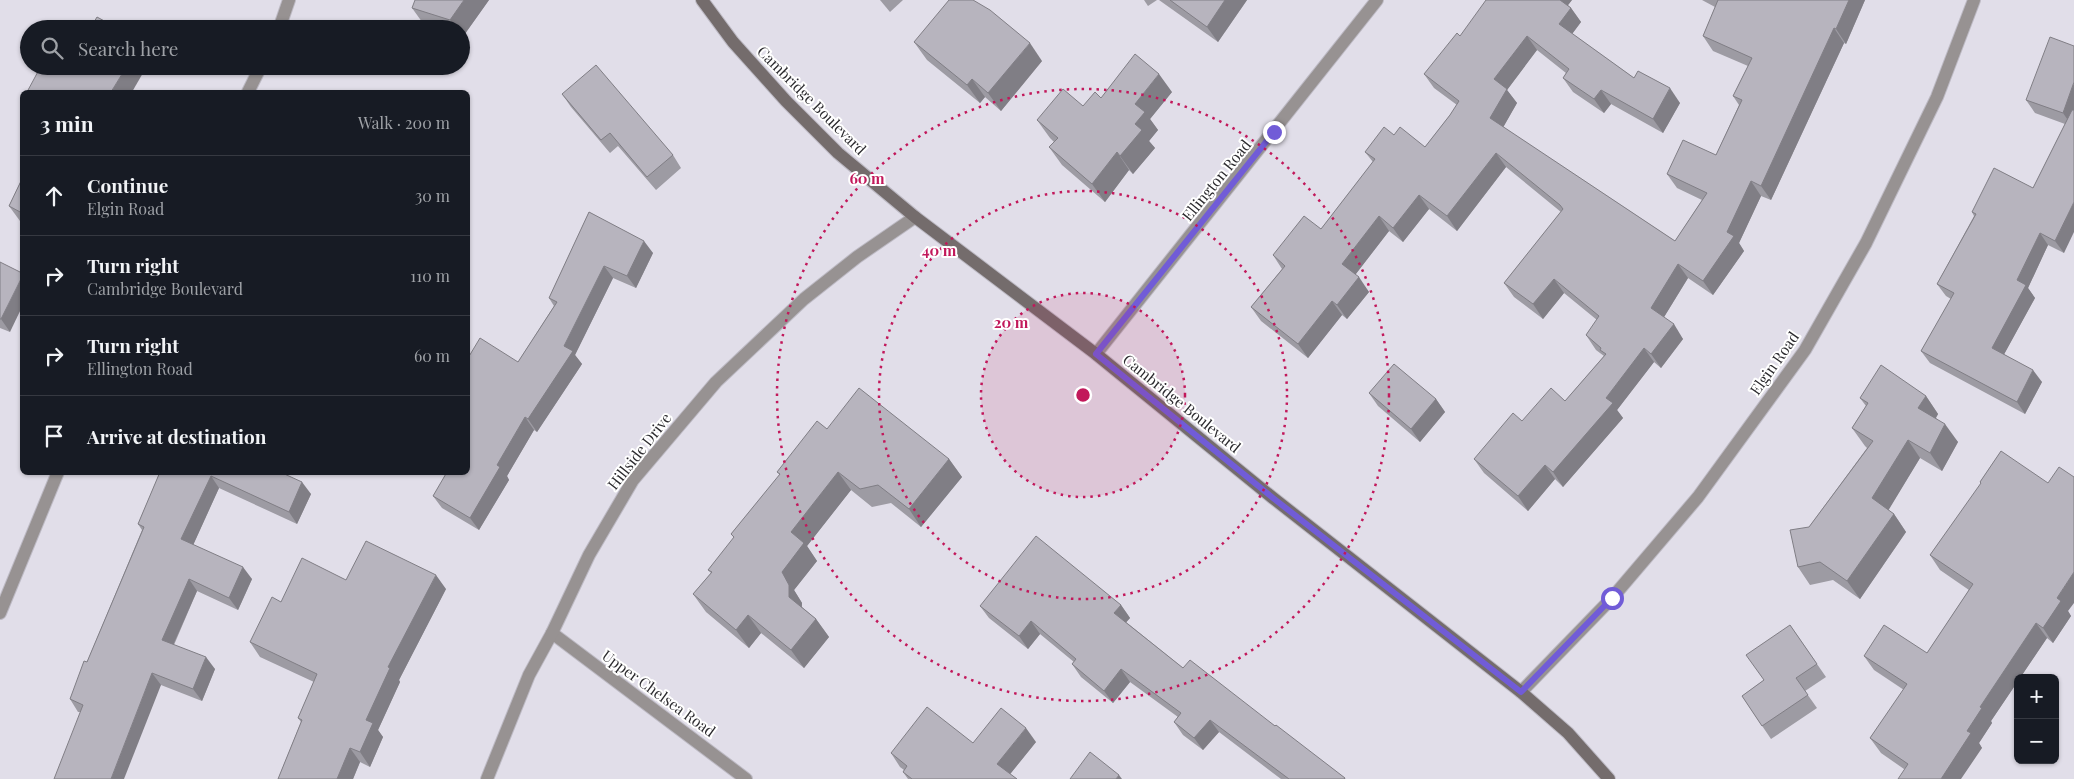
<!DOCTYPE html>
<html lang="en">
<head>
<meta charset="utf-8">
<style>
  :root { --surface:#171b24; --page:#20242c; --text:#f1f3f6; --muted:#9ea1a6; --line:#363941 }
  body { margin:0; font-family:"Playfair Display",serif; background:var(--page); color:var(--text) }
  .controls { position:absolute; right:15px; bottom:15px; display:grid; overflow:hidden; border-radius:8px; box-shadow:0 1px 4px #0004 }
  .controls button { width:45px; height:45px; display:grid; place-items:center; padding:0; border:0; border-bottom:1px solid var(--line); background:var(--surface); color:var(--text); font:25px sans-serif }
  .stop { position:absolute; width:15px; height:15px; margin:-11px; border:4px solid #715cd7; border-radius:50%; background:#fff }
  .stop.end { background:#715cd7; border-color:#fff; box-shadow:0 1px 5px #0008 }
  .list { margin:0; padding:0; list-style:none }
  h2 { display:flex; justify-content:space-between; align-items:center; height:65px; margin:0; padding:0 20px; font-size:21px }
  h2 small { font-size:16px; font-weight:400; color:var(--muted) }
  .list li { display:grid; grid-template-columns:32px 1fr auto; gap:15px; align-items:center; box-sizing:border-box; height:80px; padding:0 20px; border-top:1px solid var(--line) }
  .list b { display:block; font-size:19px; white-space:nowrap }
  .list p { margin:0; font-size:16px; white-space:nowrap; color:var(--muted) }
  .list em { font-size:16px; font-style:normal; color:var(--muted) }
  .icon { flex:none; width:28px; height:28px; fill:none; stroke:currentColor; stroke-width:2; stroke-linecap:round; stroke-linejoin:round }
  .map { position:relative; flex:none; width:2074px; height:779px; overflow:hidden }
  .search { position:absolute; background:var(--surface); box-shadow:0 1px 4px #0004; left:20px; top:20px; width:450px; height:55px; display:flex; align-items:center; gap:12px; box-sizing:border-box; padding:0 18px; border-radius:28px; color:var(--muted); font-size:19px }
  .panel { position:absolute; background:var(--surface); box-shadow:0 1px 4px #0004; left:20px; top:90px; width:450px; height:385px; border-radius:8px }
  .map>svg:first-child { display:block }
</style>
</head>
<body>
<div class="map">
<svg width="2074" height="779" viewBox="0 0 2074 779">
  <rect width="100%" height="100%" fill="#e1dee9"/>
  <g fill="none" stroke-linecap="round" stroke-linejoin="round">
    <g stroke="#bdbac4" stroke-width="14">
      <g id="street">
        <path d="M279 29 289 0"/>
        <path d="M248 92 261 66"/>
        <path d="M1096 354 1377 0"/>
        <path d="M0 613 58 472"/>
        <path d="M552 633 746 779"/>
        <path d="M1521 692 1612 598 1698 497 1805 350 1866 243 1937 97 1974 0"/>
        <path d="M487 779 529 675 552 633 589 555 633 480 716 382 804 299 857 257 915 217"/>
      </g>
    </g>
    <g stroke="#bdbac4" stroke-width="14">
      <path id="secondary" d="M702 0 733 42 786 101 838 153 915 217 1096 354 1273 498 1521 692 1568 733 1609 779"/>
    </g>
    <use href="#street" stroke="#979292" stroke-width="12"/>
    <use href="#secondary" stroke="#746c6c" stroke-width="12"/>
  </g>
  <g fill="#9d9ba3">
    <path d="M489 0 462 38H461V29H433L425 26 412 8Z"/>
    <path d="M880 0H903L890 12Z"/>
    <path d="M1144 0H1157L1148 6Z"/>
    <path d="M1159 0H1247L1218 42Z"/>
    <path d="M1572 0 1568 5 1571 8 1581 22 1572 34 1634 78 1680 103 1663 133 1611 104 1604 113 1573 92 1563 78 1566 73 1537 50 1507 90 1517 103 1503 127 1675 241 1702 200 1677 188 1667 174 1716 155 1739 105 1733 96 1748 66 1713 51 1703 36 1715 7 1702 0H1865L1846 44 1844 43 1771 200 1761 196 1739 243 1744 251 1713 295 1688 278 1664 317 1683 339 1661 368 1654 362 1617 410 1623 418 1563 487 1555 479 1528 511 1484 473 1474 459 1522 421 1565 401 1604 356 1596 350 1586 335 1597 320 1564 293 1543 319 1514 297 1504 283 1561 212 1506 167 1457 231 1429 209 1403 242 1389 231 1355 275 1369 292 1347 319 1342 315 1308 358 1261 321 1251 307 1282 269 1273 255 1321 229 1373 162 1365 152 1394 135 1425 147 1450 115 1457 105 1434 88 1424 74 1460 36Z"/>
    <path d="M914 42 1042 61 1001 111 985 97 980 103 927 60Z"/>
    <path d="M2074 46 2064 253 2048 245 2028 288 2035 298 2004 354 2042 382 2025 414 1930 363 1921 351 1951 299 1946 296 1937 284 1974 216 1972 212 2033 188 2065 124 2035 113 2026 100Z"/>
    <path d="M1172 92 1150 119 1158 130 1149 141 1155 148 1133 174 1129 170 1105 202 1062 165 1049 147 1054 142 1050 138 1037 120 1083 106 1101 98Z"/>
    <path d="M562 94 673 155 681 168 656 190 618 146 610 153 571 107Z"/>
    <path d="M22 179V223L20 221 9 206Z"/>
    <path d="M589 212 653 253 636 288 613 278 575 355 582 364 537 432 534 430 507 476 509 480 479 530 442 508 433 496 518 362 554 306 549 298Z"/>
    <path d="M0 262 10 332 0 328Z"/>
    <path d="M1369 393 1436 399 1445 412 1420 442 1378 406Z"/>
    <path d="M1926 396 1938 414 1936 418 1958 442 1942 471 1920 458 1888 510 1894 514 1906 532 1860 599 1833 580 1810 585 1798 567 1809 527 1867 448 1865 446 1852 428 1866 406 1860 398Z"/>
    <path d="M827 429 949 459 962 477 921 527 891 503 872 507 851 490 807 546 817 561 794 590 802 603V607L816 619 829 637 804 668 761 633 749 648 706 612 693 594 711 573 708 570 734 538 731 534 780 475 777 472Z"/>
    <path d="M2001 451 2068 611 2071 616 2053 643 2047 638 1991 721 1992 723 1979 743 1982 748 1904 769 1881 753 1870 738 1904 690 1874 670 1864 656 1927 653 1969 590 1940 570 1930 555 1981 484 1980 482Z"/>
    <path d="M160 472H280L311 494 297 524 219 488 193 545 252 579 238 610 197 591 174 645 215 669 202 701 161 685 80 712H78L70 699 87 662 142 530 138 524Z"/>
    <path d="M346 580 446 589 399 680 400 682 378 730 383 737 370 767 360 762 353 779H278L301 722 298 718 314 682 260 657 250 642Z"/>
    <path d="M1121 605 1130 618 1126 622 1183 668 1275 726 1346 779H1281L1219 732 1203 750 1183 735 1174 722 1178 717 1130 682 1113 703 1081 677 1072 664 1074 662 1040 634 1028 649 989 618 980 606Z"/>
    <path d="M1790 625 1826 677 1805 691 1817 708 1771 739 1742 696 1764 680Z"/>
    <path d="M1036 742 1010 774 1017 779H908L903 772 904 770 900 767 891 753 973 743Z"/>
  </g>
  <g fill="#807e85">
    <path d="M464 0H489L462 38 461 37V29H456L450 20Z"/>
    <path d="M1225 0H1247L1218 42 1207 27Z"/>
    <path d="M1557 0H1572L1564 10Z"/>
    <path d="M1849 0H1865L1846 44 1836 29Z"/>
    <path d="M1571 8 1581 22 1569 38 1559 24Z"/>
    <path d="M1834 28 1844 43 1771 200 1761 186Z"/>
    <path d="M1527 36 1537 50 1507 90 1517 103 1500 133 1490 118 1494 79Z"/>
    <path d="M1030 43 1042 61 1001 111 988 93Z"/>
    <path d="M127 66H147L132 92H111Z"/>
    <path d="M1159 74 1172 92 1150 119 1158 130 1149 141 1155 148 1133 174 1120 156 1135 124V104Z"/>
    <path d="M972 79 985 97 980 103 967 85Z"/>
    <path d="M2074 82V119L2072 126 2063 113Z"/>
    <path d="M1670 88 1680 103 1663 133 1653 119Z"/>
    <path d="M1601 90 1611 104 1604 113 1594 99Z"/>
    <path d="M1117 152 1129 170 1105 202 1092 184Z"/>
    <path d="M1496 153 1506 167 1457 231 1447 216Z"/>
    <path d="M1751 181 1761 196 1739 243 1744 251 1713 295 1703 281Z"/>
    <path d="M1419 195 1429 209 1403 242 1393 228Z"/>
    <path d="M2074 202V232L2064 253 2055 241Z"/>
    <path d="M1379 216 1389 231 1352 279 1342 264Z"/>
    <path d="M2040 233 2048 245 2028 288 2035 298 2001 360 1992 348 2017 280Z"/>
    <path d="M644 241 653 253 636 288 627 276Z"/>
    <path d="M1678 264 1688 278 1661 322 1651 308Z"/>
    <path d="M604 266 613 278 575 355 582 364 537 432 528 419Z"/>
    <path d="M22 277V307L10 332 1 319Z"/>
    <path d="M1359 277 1369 292 1347 319 1337 305Z"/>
    <path d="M1554 279 1564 293 1543 319 1533 304Z"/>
    <path d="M1332 301 1342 315 1308 358 1298 344Z"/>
    <path d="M1674 324 1683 339 1661 368 1651 354Z"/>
    <path d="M1644 348 1654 362 1617 410 1623 418 1563 487 1553 472 1606 398Z"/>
    <path d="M2033 370 2042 382 2025 414 2017 402Z"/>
    <path d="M1926 396 1938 414 1931 426 1918 408Z"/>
    <path d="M1436 399 1445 412 1420 442 1411 429Z"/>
    <path d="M525 417 534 430 507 476 509 480 479 530 470 518 497 465Z"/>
    <path d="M1945 424 1958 442 1942 471 1930 453Z"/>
    <path d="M1908 440 1920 458 1885 516 1872 498Z"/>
    <path d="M949 459 962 477 921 527 909 509Z"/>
    <path d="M1545 465 1555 479 1528 511 1518 496Z"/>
    <path d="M838 472 851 490 807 546 817 561 794 590 802 603 801 615 789 597 782 572 791 532Z"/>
    <path d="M211 476 219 488 190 552 181 539Z"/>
    <path d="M302 482 311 494 297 524 289 512Z"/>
    <path d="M1894 514 1906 532 1860 599 1847 581Z"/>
    <path d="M243 567 252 579 238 610 229 598Z"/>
    <path d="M2074 572V603L2068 611 2071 616 2053 643 2043 628 2057 598Z"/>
    <path d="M436 575 446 589 399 680 400 682 378 730 383 737 370 767 360 752 366 720 388 667Z"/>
    <path d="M189 579 197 591 170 652 162 640Z"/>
    <path d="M1121 605 1130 618 1123 626 1114 613Z"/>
    <path d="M748 615 761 633 749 648 736 630Z"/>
    <path d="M816 619 829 637 804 668 791 650Z"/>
    <path d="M1031 621 1040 634 1028 649 1019 636Z"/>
    <path d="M2036 623 2047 638 2020 678H2018V681L1991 721 1992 723 1979 743 1982 748 1961 779H1941L1980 707Z"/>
    <path d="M206 657 215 669 202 701 193 689Z"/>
    <path d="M1121 669 1130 682 1113 703 1104 691Z"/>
    <path d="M152 673 161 685 124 779H111Z"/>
    <path d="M1210 720 1219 732 1203 750 1194 738Z"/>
    <path d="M1026 728 1036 742 1007 778 997 764Z"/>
    <path d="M350 748 360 762 353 779H337Z"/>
    <path d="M1119 775 1122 779H1116Z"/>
  </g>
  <g fill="#b7b4be" stroke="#807e85">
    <path d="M415 0H464L450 20 412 8Z"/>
    <path d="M949 0H973L990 10 1030 43 988 93 972 79 967 85 914 42Z"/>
    <path d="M1170 0H1225L1207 27Z"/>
    <path d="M1486 0H1560L1571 8 1559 24 1634 78 1638 71 1670 88 1653 119 1601 90 1594 99 1563 78 1569 69 1527 36 1494 79 1507 89 1490 118 1675 241 1707 193 1667 174 1683 140 1716 155 1742 100 1733 96 1752 58 1703 36 1718 0H1849L1836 29 1834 28 1761 186 1751 181 1727 232 1734 236 1703 281 1678 264 1651 308 1674 324 1651 354 1644 348 1606 398 1613 403 1553 472 1545 465 1518 496 1474 459 1513 413 1522 421 1551 388 1565 401 1606 354 1600 350 1601 348 1586 335 1599 316 1554 279 1533 304 1504 283 1563 209 1560 205 1496 153 1447 216 1419 195 1393 228 1379 216 1342 264 1359 277 1337 305 1332 301 1298 344 1251 307 1285 266 1273 255 1304 216 1321 229 1375 159 1365 152 1384 127 1394 135 1400 127 1425 147 1450 115 1459 101 1424 74 1457 33 1460 36Z"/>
    <path d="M97 17 119 29H90Z"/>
    <path d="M2050 37 2074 46V82L2063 113 2026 100Z"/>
    <path d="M1135 54 1159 74 1135 104 1145 112 1135 124 1142 130 1120 156 1117 152 1092 184 1049 147 1058 138 1037 120 1063 89 1083 106 1095 92 1101 98Z"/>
    <path d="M596 65 673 155 647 177 610 133 601 140 562 94Z"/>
    <path d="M41 66H44L52 70 54 66H127L111 92H27Z"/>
    <path d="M2072 110H2074V202L2055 241 2040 233 2017 280 2026 285 1992 348 2033 370 2017 402 1921 351 1954 293 1937 284 1976 214 1972 212 1994 168 2033 188Z"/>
    <path d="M22 179V213L9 206Z"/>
    <path d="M589 212 644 241 627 276 604 266 564 346 573 351 528 419 525 417 497 465 500 467 470 518 433 496 447 472H468V358L480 338 518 362 557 302 549 298Z"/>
    <path d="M0 262 22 273V277L1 319H0Z"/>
    <path d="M1394 364 1436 399 1411 429 1369 393Z"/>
    <path d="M1881 365 1926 396 1918 408 1945 424 1930 453 1908 440 1872 498 1894 514 1847 581 1820 562 1798 567 1790 530 1809 527 1873 441 1852 428 1868 403 1860 398Z"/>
    <path d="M859 388 949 459 909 509 878 485 860 489 838 472 791 532 804 543 782 572 789 585V597L816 619 791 650 748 615 736 630 693 594 712 572 708 570 734 537 731 534 780 474 777 472 817 421 827 429Z"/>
    <path d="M2001 451 2048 483 2059 467 2074 477V572L2057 598 2061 601 2043 628 2036 623 1980 707 1982 708 1967 731 1971 733 1941 779H1898L1908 764 1870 738 1907 684 1864 656 1884 625 1927 653 1973 584 1930 555 1981 483 1980 482Z"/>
    <path d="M160 472H280L302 482 289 512 211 476 181 539 243 567 229 598 189 579 162 640 206 657 193 689 152 673 111 779H112H54L83 705 70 699 84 661 87 662 144 527 138 524Z"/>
    <path d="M1036 536 1121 605 1114 613 1183 668 1190 660 1275 726 1276 725 1345 778 1344 779H1289L1210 720 1194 738 1174 722 1181 713 1121 669 1104 691 1072 664 1076 659 1031 621 1019 636 980 606Z"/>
    <path d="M366 541 436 575 388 667 390 668 366 720 373 723 360 752 350 748 337 779H278L302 720 298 718 317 674 250 642 272 597 281 602 302 558 346 580Z"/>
    <path d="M1790 625 1817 664 1796 678 1808 695 1762 726 1742 696 1764 680 1746 655Z"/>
    <path d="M927 707 973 743 1001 708 1026 728 997 764 1017 779H912L903 772 907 766 891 753Z"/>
    <path d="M1090 752 1119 775 1116 779H1070Z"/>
  </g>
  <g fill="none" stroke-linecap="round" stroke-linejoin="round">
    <path stroke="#715cd7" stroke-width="6" d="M1274 132 1096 354 1273 498 1521 692 1612 598"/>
  </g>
  <circle cx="1083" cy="395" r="102" fill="#c2185b" fill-opacity=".12"/>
  <g fill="none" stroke="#c2185b" stroke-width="2.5" stroke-dasharray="2.5 5">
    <circle cx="1083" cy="395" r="102"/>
    <circle cx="1083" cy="395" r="204"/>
    <circle cx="1083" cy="395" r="306"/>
  </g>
  <g text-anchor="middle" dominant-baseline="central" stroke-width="4" stroke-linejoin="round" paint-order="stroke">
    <g font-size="15" fill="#2b2a2e" stroke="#fff">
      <text transform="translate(812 100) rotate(45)">Cambridge Boulevard</text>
      <text transform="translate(1216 180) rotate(-51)">Ellington Road</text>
      <text transform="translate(1774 363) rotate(-55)">Elgin Road</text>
      <text transform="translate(1182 403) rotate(39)">Cambridge Boulevard</text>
      <text transform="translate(639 451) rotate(-52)">Hillside Drive</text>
      <text transform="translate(659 693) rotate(36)">Upper Chelsea Road</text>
    </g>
  </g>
  <circle cx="1083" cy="395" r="8" fill="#c2185b" stroke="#fff" stroke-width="2.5"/>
  <g font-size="15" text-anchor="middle" font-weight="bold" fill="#c2185b" stroke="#fff" stroke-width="4" stroke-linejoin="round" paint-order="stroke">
    <text x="867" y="184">60 m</text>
    <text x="939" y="256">40 m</text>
    <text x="1011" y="328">20 m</text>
  </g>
</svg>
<div class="controls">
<button>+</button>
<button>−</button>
</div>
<div class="stop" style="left:1612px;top:598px"></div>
<div class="stop end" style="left:1274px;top:132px"></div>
<div class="search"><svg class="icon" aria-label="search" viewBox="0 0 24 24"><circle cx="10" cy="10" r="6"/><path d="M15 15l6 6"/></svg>Search here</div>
<section class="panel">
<h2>3 min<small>Walk · 200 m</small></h2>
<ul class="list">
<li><svg class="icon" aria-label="ahead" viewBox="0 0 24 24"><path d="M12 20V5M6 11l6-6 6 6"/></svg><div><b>Continue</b><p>Elgin Road</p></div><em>30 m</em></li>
<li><svg class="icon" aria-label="right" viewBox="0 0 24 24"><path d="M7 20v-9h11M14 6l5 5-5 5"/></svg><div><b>Turn right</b><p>Cambridge Boulevard</p></div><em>110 m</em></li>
<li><svg class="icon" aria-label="right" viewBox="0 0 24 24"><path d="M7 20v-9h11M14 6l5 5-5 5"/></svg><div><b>Turn right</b><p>Ellington Road</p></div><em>60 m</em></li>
<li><svg class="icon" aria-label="arrive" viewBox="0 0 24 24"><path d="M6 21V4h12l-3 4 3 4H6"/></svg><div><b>Arrive at destination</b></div></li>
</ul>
</section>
</div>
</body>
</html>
